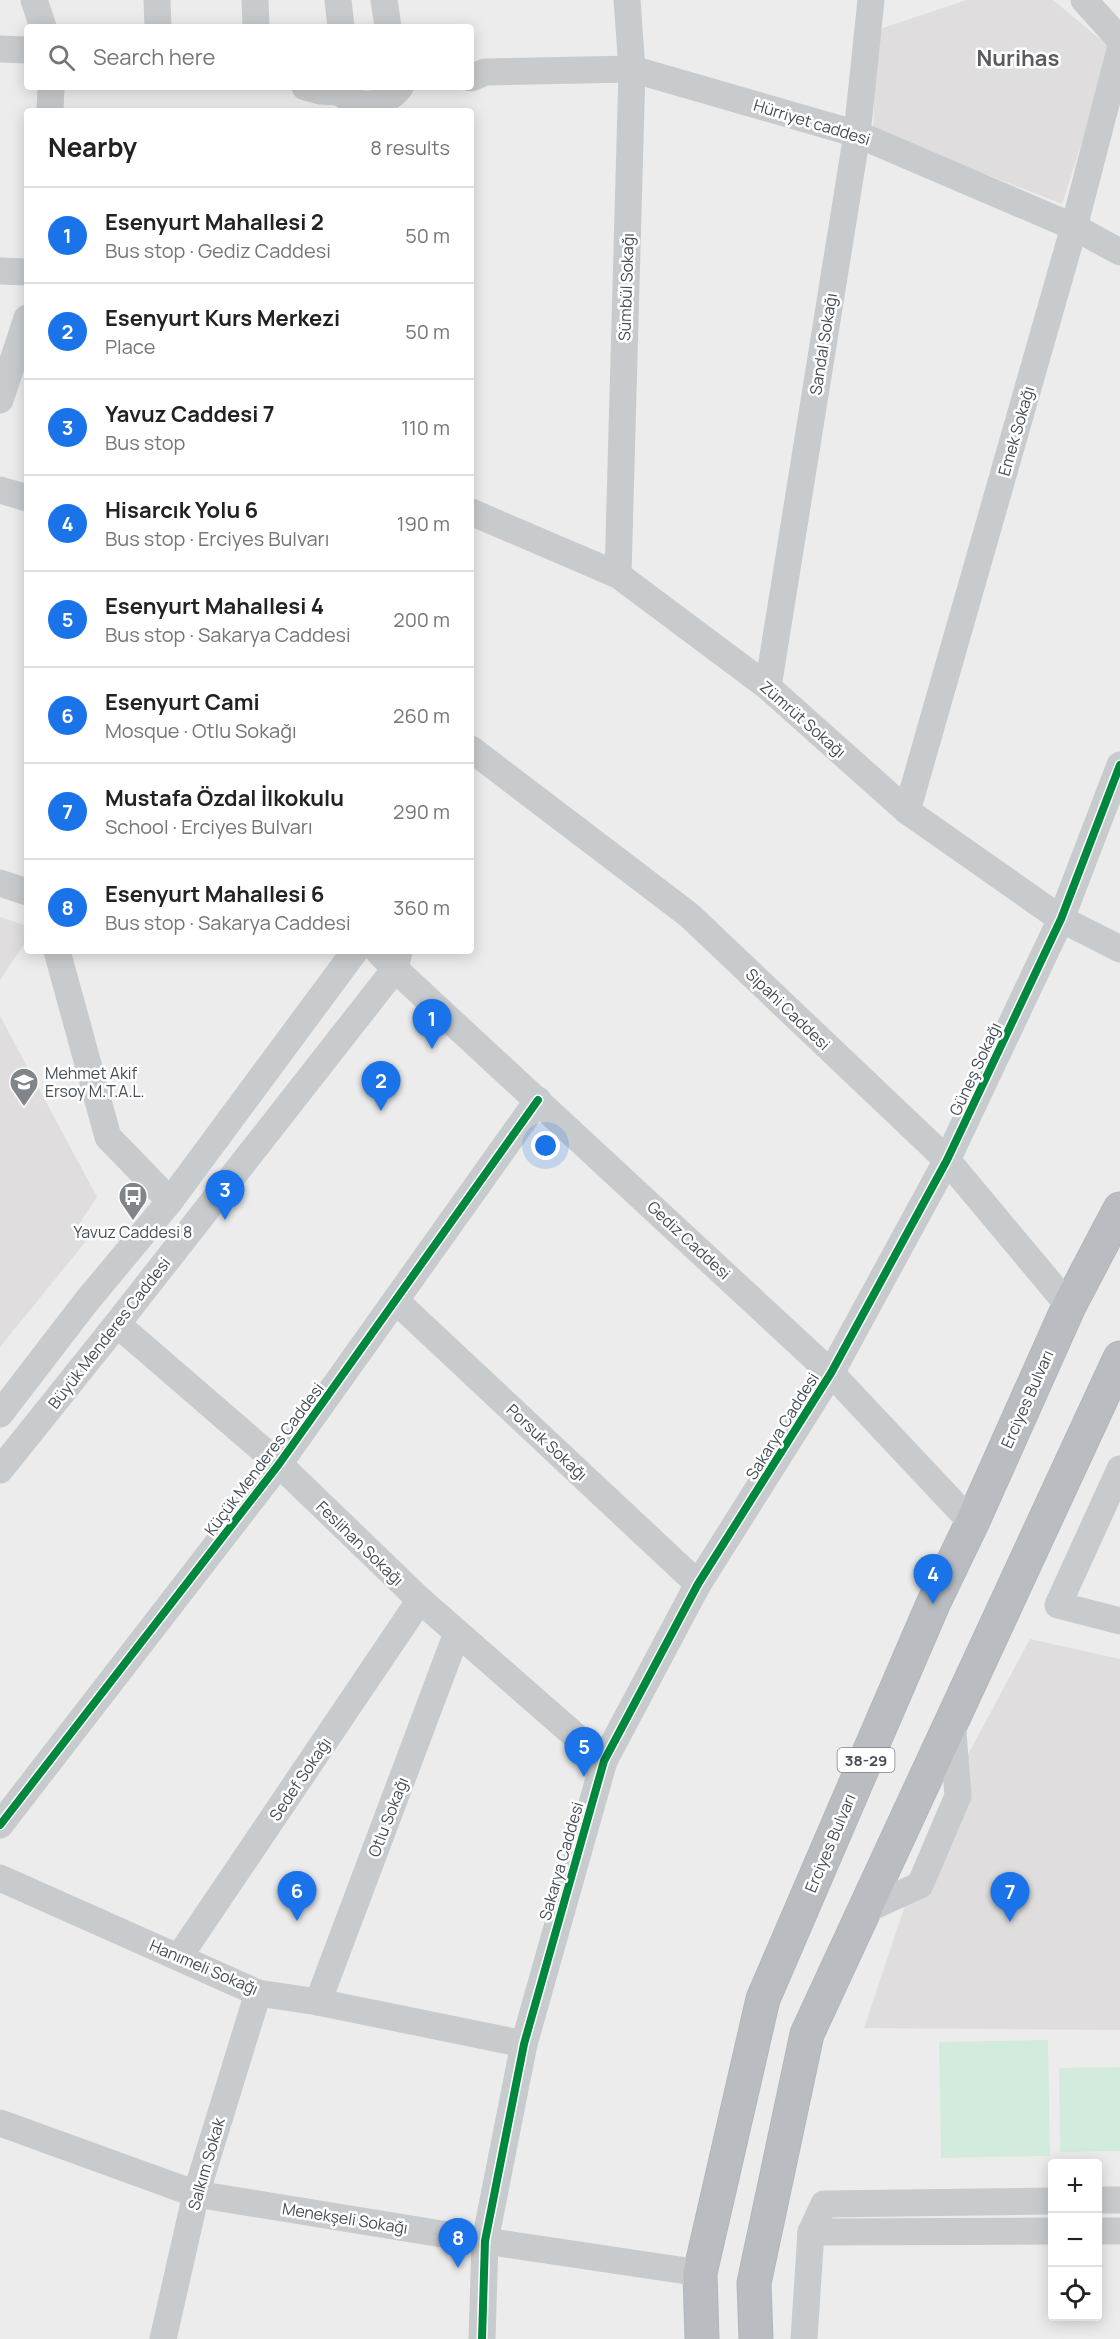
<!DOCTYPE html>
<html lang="en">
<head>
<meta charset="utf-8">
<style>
  :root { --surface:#fff; --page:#f6f6f6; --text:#222; --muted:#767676; --line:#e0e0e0; --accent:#1a73e8 }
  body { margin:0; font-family:Manrope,sans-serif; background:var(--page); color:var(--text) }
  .controls { position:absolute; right:18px; bottom:18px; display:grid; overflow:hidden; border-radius:6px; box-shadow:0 3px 15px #0003 }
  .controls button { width:54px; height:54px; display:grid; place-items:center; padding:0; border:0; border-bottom:2px solid var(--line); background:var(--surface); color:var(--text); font:30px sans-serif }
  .you { position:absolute; left:546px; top:1146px; width:21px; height:21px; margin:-15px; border:4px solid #fff; border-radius:50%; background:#1a73e8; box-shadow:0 0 0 9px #1a73e833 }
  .badge { display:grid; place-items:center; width:39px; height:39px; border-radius:50%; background:var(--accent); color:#fff; font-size:20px; font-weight:700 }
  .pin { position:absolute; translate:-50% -50px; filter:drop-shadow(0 2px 3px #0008) }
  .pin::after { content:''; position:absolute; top:32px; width:21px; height:18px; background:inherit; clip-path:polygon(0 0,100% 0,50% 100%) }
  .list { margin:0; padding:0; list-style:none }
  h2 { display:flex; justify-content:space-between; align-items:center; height:78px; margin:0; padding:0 24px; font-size:26px }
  h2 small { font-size:20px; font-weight:400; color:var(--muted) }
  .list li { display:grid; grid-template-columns:39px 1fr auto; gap:18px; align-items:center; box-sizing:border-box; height:96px; padding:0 24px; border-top:2px solid var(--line) }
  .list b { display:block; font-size:22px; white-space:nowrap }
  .list p { margin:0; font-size:20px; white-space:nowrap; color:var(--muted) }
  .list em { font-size:20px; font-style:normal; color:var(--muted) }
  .icon { flex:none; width:33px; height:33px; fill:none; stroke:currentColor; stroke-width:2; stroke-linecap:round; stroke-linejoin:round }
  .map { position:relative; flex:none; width:1120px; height:2339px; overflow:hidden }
  .search { position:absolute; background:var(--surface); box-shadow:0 3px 15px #0003; left:24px; top:24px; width:450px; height:66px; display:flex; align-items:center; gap:15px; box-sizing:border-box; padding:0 21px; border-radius:6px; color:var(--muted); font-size:22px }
  .panel { position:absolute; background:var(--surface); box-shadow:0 3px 15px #0003; left:24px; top:108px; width:450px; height:846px; border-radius:6px }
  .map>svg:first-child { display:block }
</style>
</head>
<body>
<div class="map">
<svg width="1120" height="2339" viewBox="0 0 1120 2339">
  <rect width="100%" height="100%" fill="#edecec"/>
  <g fill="#dfdddd">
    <path d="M967 0H1053L1112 49 1062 204 873 130 877 30Z"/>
    <path d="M0 917 27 926V940L0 980Z"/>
    <path d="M0 1016 97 1197 79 1224 91 1235 0 1347Z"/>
    <path d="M1030 1639 1120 1659V2030L864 2028 935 1816Z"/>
  </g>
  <g fill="#d2ebdd">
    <path d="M1048 2040 1050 2156 941 2158 939 2042Z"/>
    <path d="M1120 2067V2151L1060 2152 1059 2068Z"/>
  </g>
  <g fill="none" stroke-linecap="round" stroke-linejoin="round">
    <g stroke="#b2b6bb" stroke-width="35">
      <g id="highway">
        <path d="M702 2339 700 2273 763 1999 933 1604 972 1523 1069 1306 1120 1209"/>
        <path d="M756 2339 754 2283 807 2034 1120 1358"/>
      </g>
    </g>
    <g stroke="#c8cbcd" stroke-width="27">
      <path d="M34 0 43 27"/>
      <path d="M157 0 158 27"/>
      <path d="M255 0 256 27"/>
      <path d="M338 0 341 27"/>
      <path d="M384 0 388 27"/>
      <path d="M1084 0 1120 40"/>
      <path d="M0 49 27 50"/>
      <path d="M471 78 485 72 632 69 857 134 1074 227 1120 252"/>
      <path d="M305 87 320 91 340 92"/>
      <path d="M337 87C353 112 384 108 400 87"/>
      <path d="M50 111 51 87"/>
      <path d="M0 271 27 272"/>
      <path d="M0 400 27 318"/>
      <path d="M0 490 27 498"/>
      <path d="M471 512 618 575 768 687 907 811 1061 919 1120 949"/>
      <path d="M618 575 632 69 627 0"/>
      <path d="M768 687 857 134 871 0"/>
      <path d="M471 749 689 915 947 1160 1069 1306"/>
      <path d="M907 811 1074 227 1120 50"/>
      <path d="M0 883 27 892"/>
      <path d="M57 951 108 1137 170 1201"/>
      <path d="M378 951 395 969 831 1373 972 1523"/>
      <path d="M396 1301 698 1584"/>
      <path d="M117 1324 279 1464 420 1600 604 1761"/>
      <path d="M0 1414 86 1302 170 1201 355 951"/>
      <path d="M1120 1469 1058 1605 1120 1621"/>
      <path d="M0 1470 117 1324 395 969 399 952"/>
      <path d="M0 1825 279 1464 538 1100"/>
      <path d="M0 1878 258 1993 318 2002 524 2044"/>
      <path d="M863 1911 920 1885 958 1796 952 1720"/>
      <path d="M179 1957 420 1600"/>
      <path d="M318 2002 457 1633"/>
      <path d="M0 2123 196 2194 485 2241 700 2273"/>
      <path d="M1098 2200H1120"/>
      <path d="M1098 2231H1120"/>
      <path d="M811 2232 1052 2231"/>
      <path d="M163 2339 196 2194 258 1993"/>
      <path d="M482 2339 485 2241 524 2044 604 1761 698 1584 831 1373 947 1160 1061 919 1120 765"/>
      <path d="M804 2339 811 2232 824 2204 1052 2201"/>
    </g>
    <use href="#highway" stroke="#b9bdc2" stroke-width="33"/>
    <g stroke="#fff" stroke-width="11">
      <g id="cycleway">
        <path d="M0 1825 279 1464 538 1100"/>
        <path d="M482 2339 485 2241 524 2044 604 1761 698 1584 831 1373 947 1160 1061 919 1120 765"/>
      </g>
    </g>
    <use href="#cycleway" stroke="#00873e" stroke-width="8"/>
  </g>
  <defs>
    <g id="school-pin" transform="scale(1.5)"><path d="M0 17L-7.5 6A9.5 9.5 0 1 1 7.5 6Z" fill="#80858b" stroke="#fff"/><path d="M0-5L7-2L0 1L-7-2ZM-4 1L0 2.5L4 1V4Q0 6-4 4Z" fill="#fff"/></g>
    <g id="bus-pin" transform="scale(1.5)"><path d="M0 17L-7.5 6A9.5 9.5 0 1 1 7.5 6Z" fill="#80858b" stroke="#fff"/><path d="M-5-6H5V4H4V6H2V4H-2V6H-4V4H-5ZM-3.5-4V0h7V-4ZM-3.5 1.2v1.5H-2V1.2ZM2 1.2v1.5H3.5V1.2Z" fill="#fff"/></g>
  </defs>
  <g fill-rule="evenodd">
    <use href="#school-pin" x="24" y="1082"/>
    <use href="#bus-pin" x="133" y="1196"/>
  </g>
  <g text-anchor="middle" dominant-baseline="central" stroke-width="5" stroke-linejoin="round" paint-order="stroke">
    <rect fill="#fff" stroke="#7d8389" stroke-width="1.5" x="837.5" y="1748" width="57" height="24" rx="4.5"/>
    <g font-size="15" font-weight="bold" fill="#454e57">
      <text x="866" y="1760">38-29</text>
    </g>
    <g font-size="16" fill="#454e57" stroke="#fff">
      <text transform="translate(812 122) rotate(17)">Hürriyet caddesi</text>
      <text transform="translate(626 287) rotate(-88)">Sümbül Sokağı</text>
      <text transform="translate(823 344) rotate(-81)">Sandal Sokağı</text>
      <text transform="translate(1016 431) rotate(-74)">Emek Sokağı</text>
      <text transform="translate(803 719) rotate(41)">Zümrüt Sokağı</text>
      <text transform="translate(788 1009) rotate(44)">Sipahi Caddesi</text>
      <text transform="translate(975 1069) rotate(-65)">Güneş Sokağı</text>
      <text transform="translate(689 1240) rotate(43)">Gediz Caddesi</text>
      <text transform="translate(109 1333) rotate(-52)">Büyük Menderes Caddesi</text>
      <text transform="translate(1027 1399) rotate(-66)">Erciyes Bulvarı</text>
      <text transform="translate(782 1426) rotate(-58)">Sakarya Caddesi</text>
      <text transform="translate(547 1442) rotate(43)">Porsuk Sokağı</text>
      <text transform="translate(264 1459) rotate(-53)">Küçük Menderes Caddesi</text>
      <text transform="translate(360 1543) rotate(44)">Feslihan Sokağı</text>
      <text transform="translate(300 1779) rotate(-56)">Sedef Sokağı</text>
      <text transform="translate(388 1817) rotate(-69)">Otlu Sokağı</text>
      <text transform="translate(830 1843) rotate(-67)">Erciyes Bulvarı</text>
      <text transform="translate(561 1861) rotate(-74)">Sakarya Caddesi</text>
      <text transform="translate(204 1967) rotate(23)">Hanımeli Sokağı</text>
      <text transform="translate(206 2164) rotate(-74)">Salkım Sokak</text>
      <text transform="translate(345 2218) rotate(9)">Menekşeli Sokağı</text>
    </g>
    <g font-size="16" fill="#454e57" stroke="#fff" text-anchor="start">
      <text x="45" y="1073">Mehmet Akif<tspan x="45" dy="18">Ersoy M.T.A.L.</tspan></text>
      <text x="133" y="1232" text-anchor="middle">Yavuz Caddesi 8</text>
    </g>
    <g font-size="22" font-weight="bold" fill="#595b60" stroke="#fff">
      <text x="1018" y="58">Nurihas</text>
    </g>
  </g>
</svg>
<div class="controls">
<button>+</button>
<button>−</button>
<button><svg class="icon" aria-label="locate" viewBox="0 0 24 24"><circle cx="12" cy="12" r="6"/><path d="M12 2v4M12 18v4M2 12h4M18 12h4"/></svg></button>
</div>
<div class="you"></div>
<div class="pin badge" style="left:432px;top:1049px">1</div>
<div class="pin badge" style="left:381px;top:1111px">2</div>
<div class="pin badge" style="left:225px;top:1220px">3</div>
<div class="pin badge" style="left:933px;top:1604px">4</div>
<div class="pin badge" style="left:584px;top:1777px">5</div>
<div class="pin badge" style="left:297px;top:1921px">6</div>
<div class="pin badge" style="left:1010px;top:1922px">7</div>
<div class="pin badge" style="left:458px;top:2268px">8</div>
<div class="search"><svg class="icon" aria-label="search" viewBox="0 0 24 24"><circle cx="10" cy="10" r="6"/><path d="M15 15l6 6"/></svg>Search here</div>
<section class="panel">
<h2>Nearby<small>8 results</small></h2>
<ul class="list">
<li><span class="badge">1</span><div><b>Esenyurt Mahallesi 2</b><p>Bus stop · Gediz Caddesi</p></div><em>50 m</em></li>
<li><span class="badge">2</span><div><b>Esenyurt Kurs Merkezi</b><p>Place</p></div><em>50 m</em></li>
<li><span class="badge">3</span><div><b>Yavuz Caddesi 7</b><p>Bus stop</p></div><em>110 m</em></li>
<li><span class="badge">4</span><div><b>Hisarcık Yolu 6</b><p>Bus stop · Erciyes Bulvarı</p></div><em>190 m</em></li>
<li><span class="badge">5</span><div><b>Esenyurt Mahallesi 4</b><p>Bus stop · Sakarya Caddesi</p></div><em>200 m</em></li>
<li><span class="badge">6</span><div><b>Esenyurt Cami</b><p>Mosque · Otlu Sokağı</p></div><em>260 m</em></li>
<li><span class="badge">7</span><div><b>Mustafa Özdal İlkokulu</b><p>School · Erciyes Bulvarı</p></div><em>290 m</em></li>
<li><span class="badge">8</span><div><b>Esenyurt Mahallesi 6</b><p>Bus stop · Sakarya Caddesi</p></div><em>360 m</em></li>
</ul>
</section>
</div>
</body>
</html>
